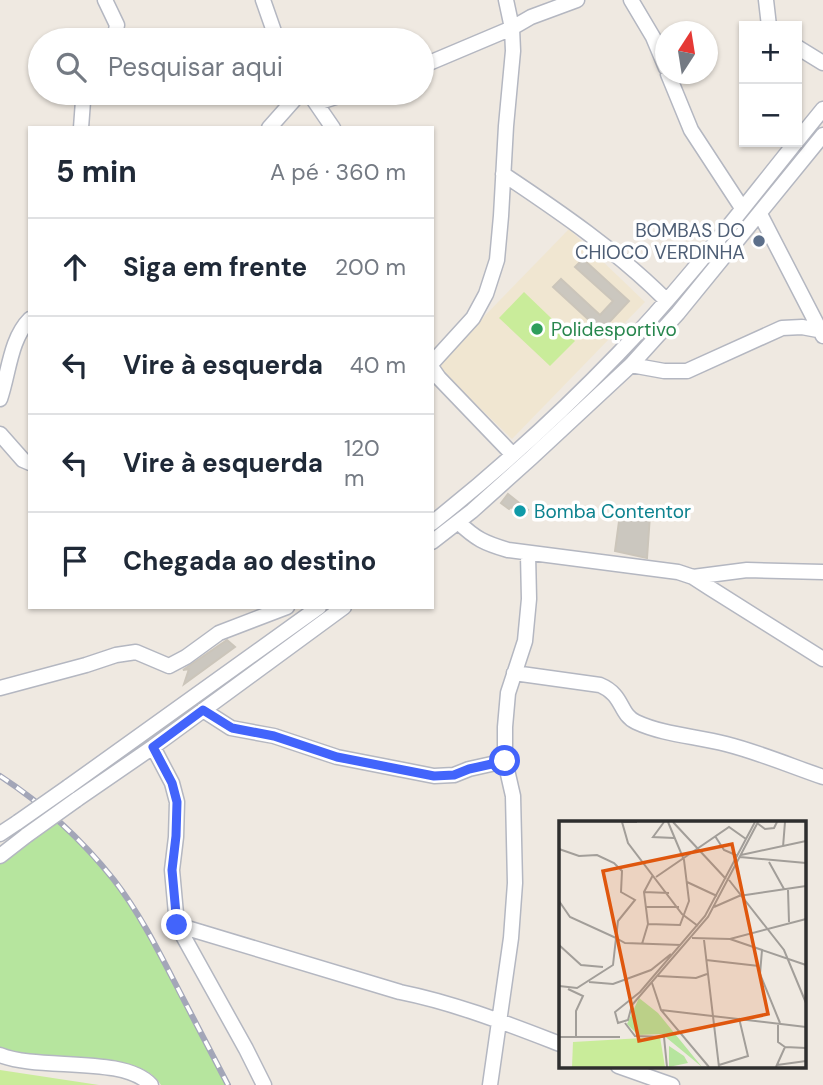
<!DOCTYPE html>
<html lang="pt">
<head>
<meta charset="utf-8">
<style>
	body { margin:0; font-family:"DM Sans",sans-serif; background:#f2f2f3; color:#1f2937 }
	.controls { position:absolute; right:21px; top:21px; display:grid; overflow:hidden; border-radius:0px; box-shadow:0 2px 5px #0004 }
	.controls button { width:63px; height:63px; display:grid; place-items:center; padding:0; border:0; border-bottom:2px solid #e0e1e3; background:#fff; color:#1f2937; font:35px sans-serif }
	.compass { position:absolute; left:655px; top:21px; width:63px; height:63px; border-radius:50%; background:#fff; box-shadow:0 2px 5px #0004; rotate:12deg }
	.stop { position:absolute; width:21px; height:21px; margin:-16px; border:5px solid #4264fb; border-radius:50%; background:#fff }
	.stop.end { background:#4264fb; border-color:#fff; box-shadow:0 2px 7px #0008 }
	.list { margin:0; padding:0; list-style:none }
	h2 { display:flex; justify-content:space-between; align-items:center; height:91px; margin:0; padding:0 28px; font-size:30px }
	h2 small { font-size:23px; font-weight:400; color:#747a83 }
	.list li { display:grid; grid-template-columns:46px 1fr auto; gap:21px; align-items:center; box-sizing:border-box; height:98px; padding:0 28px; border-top:2px solid #e0e1e3 }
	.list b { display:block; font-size:26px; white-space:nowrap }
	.list em { font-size:23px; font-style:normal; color:#747a83 }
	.icon { flex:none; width:38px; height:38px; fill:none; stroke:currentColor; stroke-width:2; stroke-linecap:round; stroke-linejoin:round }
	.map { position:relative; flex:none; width:823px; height:1085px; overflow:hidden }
	.search { position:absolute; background:#fff; box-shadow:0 2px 5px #0004; left:28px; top:28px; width:406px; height:77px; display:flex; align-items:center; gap:18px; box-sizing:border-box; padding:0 24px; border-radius:38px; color:#747a83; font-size:26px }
	.panel { position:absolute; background:#fff; box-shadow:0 2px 5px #0004; left:28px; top:126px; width:406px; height:483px; border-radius:0px }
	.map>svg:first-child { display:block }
</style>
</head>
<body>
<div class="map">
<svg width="823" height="1085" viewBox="0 0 823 1085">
	<rect width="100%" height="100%" fill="#efe9e1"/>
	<!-- education -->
	<path fill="#f0e6d1" d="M569 229 645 302 512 439 436 366Z"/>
	<!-- green -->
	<path fill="#b6e59e" d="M58 821 90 853 114 881 133 908 152 938 228 1085H161C143 1052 60 1058 27 1056 18 1055 9 1052 0 1049V864L10 854Z"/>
	<!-- pitch -->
	<path fill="#c9ec9a" d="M524 292 575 341 550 366 499 318Z
		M0 1070 99 1085H0Z"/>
	<!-- building -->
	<path fill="#cbc7bf" stroke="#cbc5ba" stroke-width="2" d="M583 259 629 301 601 331 553 287 561 279 600 315 613 301 575 267Z
		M508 494 528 510 523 516 511 507 509 509 501 503Z
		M620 514 650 515 647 558 615 551Z
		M227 640 235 647 184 684 189 669 183 670Z"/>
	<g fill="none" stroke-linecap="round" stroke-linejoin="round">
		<!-- minor casing -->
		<g stroke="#b4b7c1" stroke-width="17">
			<path id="minor" d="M105 0 117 25 114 40
				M263 0 277 40
				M631 0 653 37 666 68
				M766 0 769 26
				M797 47 823 63
				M422 66 512 28 531 17 577 0
				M668 74 691 130 742 208
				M309 93 333 128
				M317 103 348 93
				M81 128 83 101 86 93
				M269 128 300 93
				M797 141 823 109
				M503 174C560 212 617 251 666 300
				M760 214 823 336
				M432 363 473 318 486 294 497 260 501 216 506 126 513 51 512 28 506 0
				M631 365 664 371H687L782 328 802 327 823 331
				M432 368 439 378 513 455
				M0 399C9 373 10 339 30 319
				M0 434 23 460 30 463
				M458 522C476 539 484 543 508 550L678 572 693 577 710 588 823 659
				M432 523C498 471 560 414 618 354 682 288 738 214 796 142
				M432 542 472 511 531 458 631 365 678 313 823 135
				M693 577 747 570 823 572
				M514 673 600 685C624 695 619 714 636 722 664 735 696 736 726 744 758 752 791 766 823 777
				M0 688 86 665 116 655 136 652 169 666 186 657 219 633 287 607
				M203 710 231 728 274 736 337 757 434 776 454 775 469 769 505 761
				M153 747 172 783 177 802 176 837 172 870 177 925 246 1049 264 1085
				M68 787 319 607
				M76 800 153 747 344 607
				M0 834 18 822
				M0 856 27 835
				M177 925 400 992C455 1003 508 1024 560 1044
				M0 1055C39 1071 123 1055 151 1085
				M618 1066 672 1085
				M490 1085 511 938 515 883 513 796 505 761V727L508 693 525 641 529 599 528 554"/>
		</g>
		<!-- minor -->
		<use href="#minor" stroke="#fff" stroke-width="14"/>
		<!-- rail casing -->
		<g stroke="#a3a6b8" stroke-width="6">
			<path id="rail" d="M0 776C43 804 82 840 114 880 138 911 156 946 174 981 192 1016 210 1050 228 1085"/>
		</g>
		<!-- rail -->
		<use href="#rail" stroke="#fff" stroke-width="3.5" stroke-dasharray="10" stroke-linecap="butt"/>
		<!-- minor-bridge casing -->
		<g stroke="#b4b7c1" stroke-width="17" stroke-linecap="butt">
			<path id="minor-bridge" d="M18 822 68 787
				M27 835 76 800"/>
		</g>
		<!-- minor-bridge -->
		<use href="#minor-bridge" stroke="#fff" stroke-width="14"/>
	</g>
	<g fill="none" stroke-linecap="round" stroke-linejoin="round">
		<!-- route -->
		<path stroke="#4264fb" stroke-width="9" d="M177 925 172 870 176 836 177 802 172 783 153 747 203 710 232 728 274 736 337 757 434 776 454 775 469 769 505 761"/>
	</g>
	<!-- markers -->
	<circle fill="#5c6f8a" stroke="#fff" stroke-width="2.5" cx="759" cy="241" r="7"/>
	<circle fill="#2e9e5b" stroke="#fff" stroke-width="2.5" cx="537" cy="329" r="7"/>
	<circle fill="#0f9aa8" stroke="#fff" stroke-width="2.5" cx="520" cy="511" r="7"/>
	<g text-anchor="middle" stroke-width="7" stroke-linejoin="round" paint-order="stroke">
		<!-- service labels -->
		<g font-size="19" fill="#4e5e75" stroke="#fff" text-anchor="end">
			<text x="745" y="237">BOMBAS DO<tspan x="745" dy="22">CHIOCO VERDINHA</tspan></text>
		</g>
		<!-- leisure labels -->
		<g font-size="19" fill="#27864d" stroke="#fff" text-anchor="start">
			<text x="551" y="336">Polidesportivo</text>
		</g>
		<!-- culture labels -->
		<g font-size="19" fill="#0d838f" stroke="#fff" text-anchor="start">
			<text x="534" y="518">Bomba Contentor</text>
		</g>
	</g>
	<!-- overview -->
	<g transform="translate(559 821)">
		<rect width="247" height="247" fill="#efe9e1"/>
		<path d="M80 177 99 192 143 246 103 213 79 214 68 203ZM110 225 125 235 129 242 110 246Z" fill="#b6e59e"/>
		<path d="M101 216 106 246H13L14 221Z" fill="#c9ec9a"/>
		<path fill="none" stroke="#a29e99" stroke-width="2" d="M78 1H63L69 22 123 93 139 105M105 1 94 16 115 17M114 1 167 58M196 1 146 95 81 171 56 191 59 202 69 199 73 184 149 96 199 1M198 2 206 8 215 7 218 1M156 15 165 29 179 35M224 26 226 1M0 28 20 35 38 34 55 42 63 50 62 71 76 79 59 100 57 117 11 96 0 80M182 34 247 20M181 36 247 42M210 41 225 68M97 56 170 6 187 18M170 59 225 129 247 182M128 61 158 75M229 69 230 101M85 71 110 72M87 86H120M155 86 180 75 247 65M89 103 121 104 130 80 125 39 109 1M133 117 171 118 247 98M171 118 247 144M145 119 160 246M83 123 89 103 85 71 94 54M0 124 22 144 44 146M203 129 201 153 221 202M147 139 200 145M99 155 137 157 148 153M30 161 54 163 92 149 112 133M93 162 102 189 150 246M0 165 18 167 54 144 57 117 66 122 122 124M9 168 24 175 17 190V216M102 189 247 206M66 202 76 215 105 216 108 246M0 216H61M226 226 247 227M160 244 189 235 180 197M218 244 247 240M217 246 226 226 219 221V202"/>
		<path fill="#df570e" fill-opacity="0.15" stroke="#df570e" stroke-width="3.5" d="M173 23 209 193 80 220 44 50Z"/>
		<rect width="247" height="247" fill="none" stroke="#2e2e2e" stroke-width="3.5"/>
	</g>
</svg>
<div class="controls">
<button>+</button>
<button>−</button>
</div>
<svg class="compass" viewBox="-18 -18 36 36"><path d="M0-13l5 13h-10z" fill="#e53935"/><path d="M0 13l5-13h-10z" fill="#747a83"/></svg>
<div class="stop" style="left:505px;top:761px"></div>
<div class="stop end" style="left:177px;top:925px"></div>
<div class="search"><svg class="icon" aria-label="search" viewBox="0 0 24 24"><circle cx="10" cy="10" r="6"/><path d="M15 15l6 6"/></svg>Pesquisar aqui</div>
<section class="panel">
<h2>5 min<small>A pé · 360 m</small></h2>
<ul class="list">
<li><svg class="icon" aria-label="ahead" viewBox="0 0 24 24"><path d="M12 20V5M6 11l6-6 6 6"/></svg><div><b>Siga em frente</b></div><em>200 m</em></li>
<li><svg class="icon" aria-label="left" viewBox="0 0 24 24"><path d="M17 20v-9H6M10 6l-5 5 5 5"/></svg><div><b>Vire à esquerda</b></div><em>40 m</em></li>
<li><svg class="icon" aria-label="left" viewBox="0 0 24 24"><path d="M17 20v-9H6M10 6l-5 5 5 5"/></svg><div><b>Vire à esquerda</b></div><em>120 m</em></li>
<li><svg class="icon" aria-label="arrive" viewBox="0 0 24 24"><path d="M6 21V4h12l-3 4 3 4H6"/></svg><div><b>Chegada ao destino</b></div></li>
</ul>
</section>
</div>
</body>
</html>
